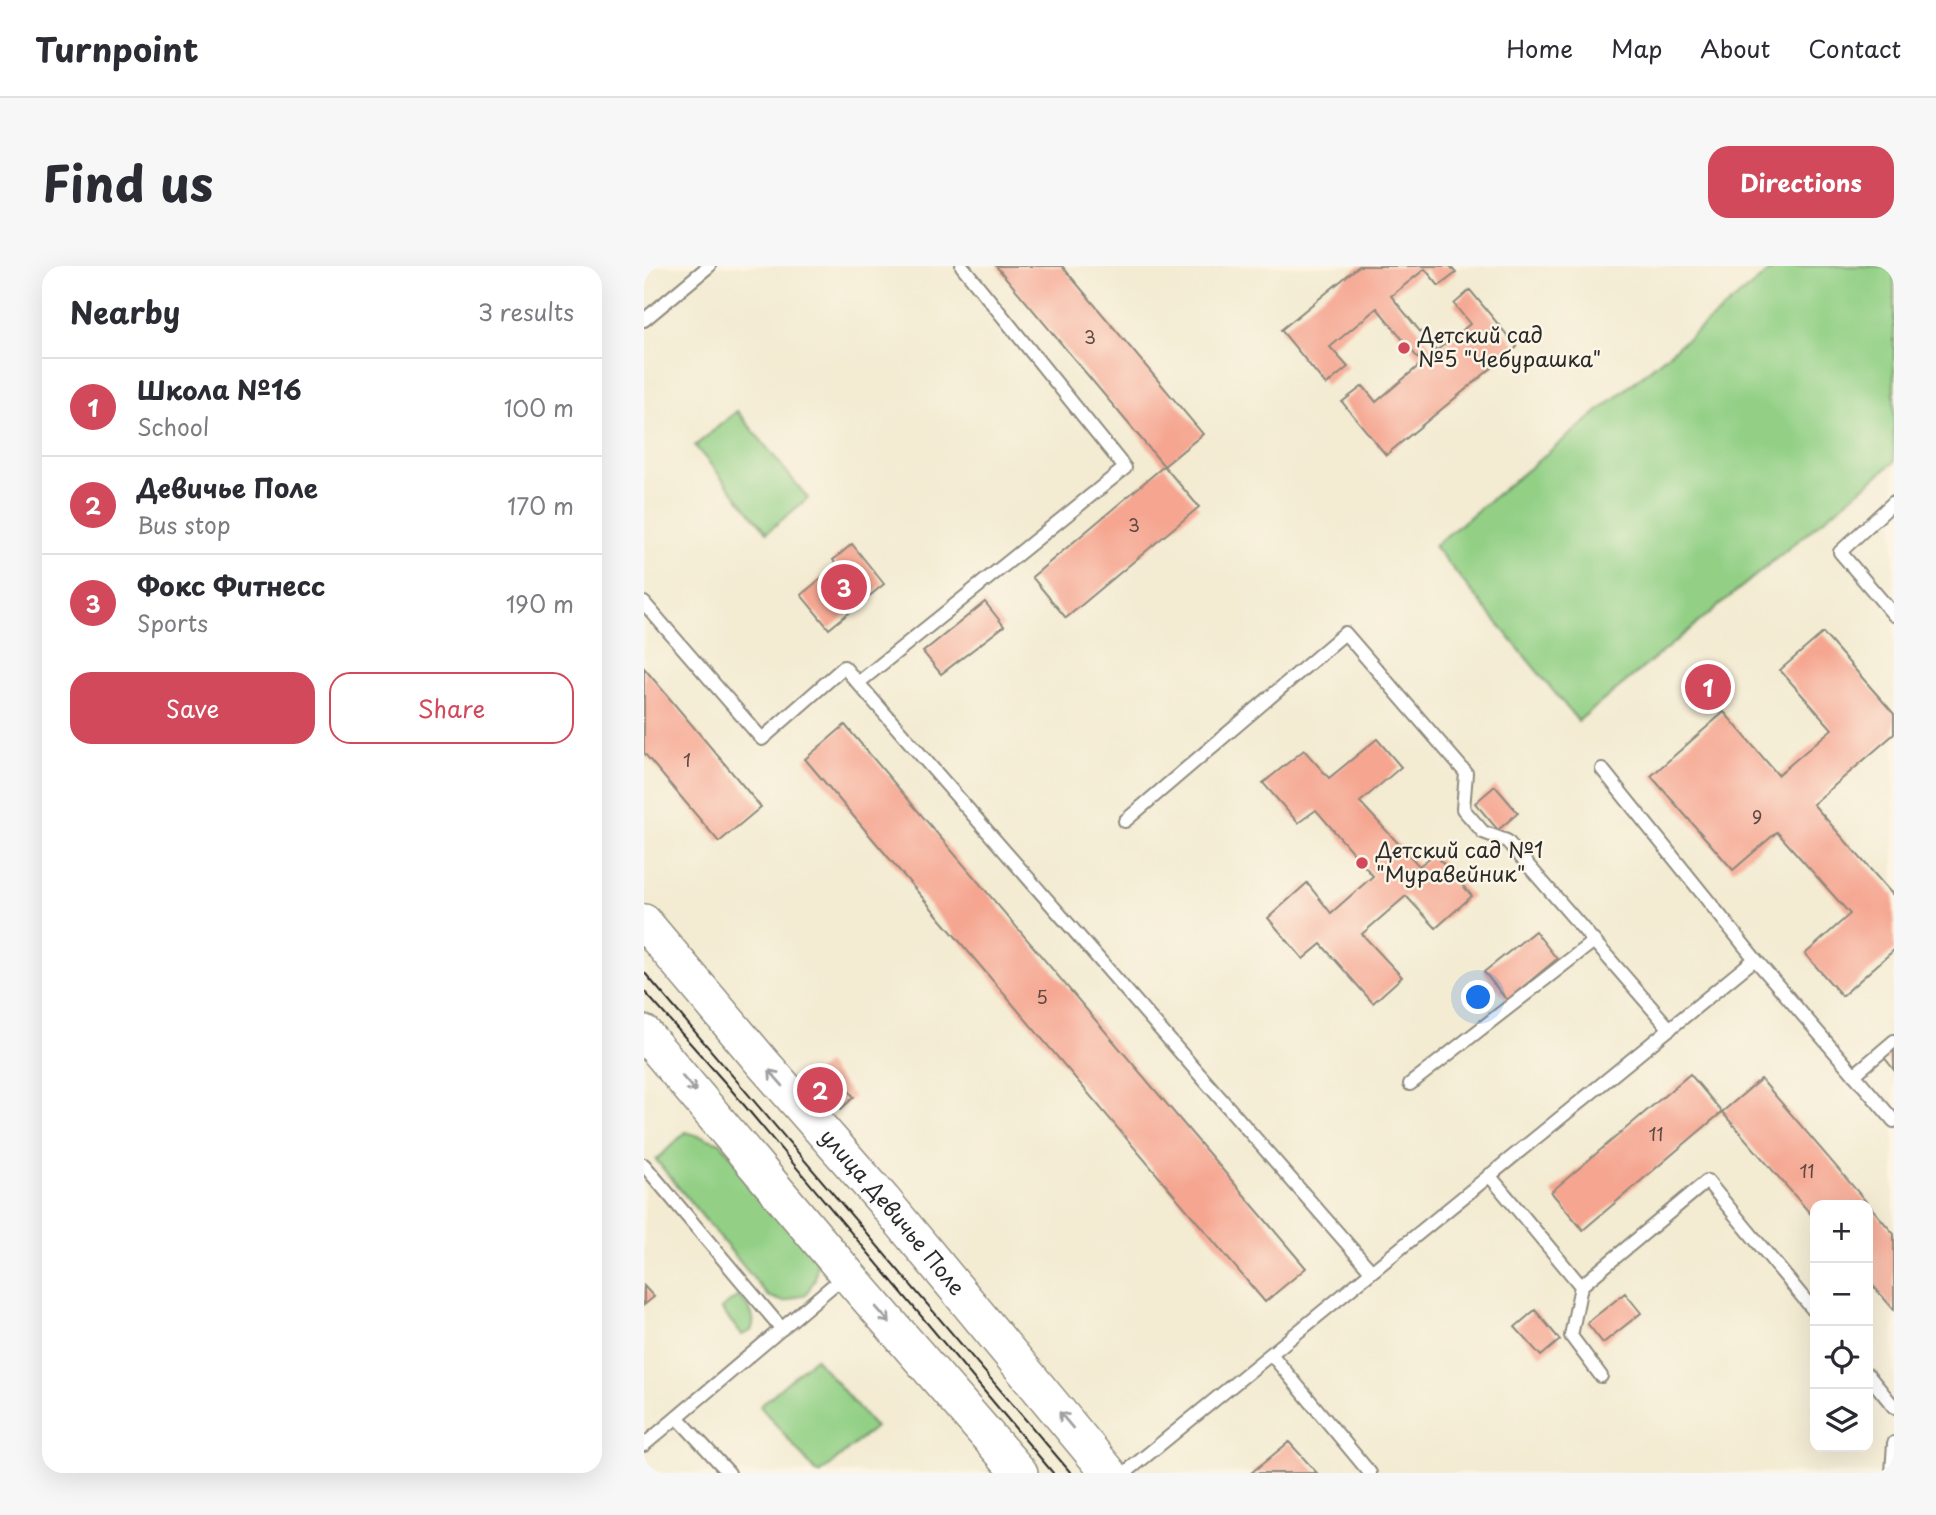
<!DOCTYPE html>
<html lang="en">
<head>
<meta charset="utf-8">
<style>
	body { margin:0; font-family:"Playpen Sans",sans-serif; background:#f7f7f7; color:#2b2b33 }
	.controls { position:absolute; right:21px; bottom:21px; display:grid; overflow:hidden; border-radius:14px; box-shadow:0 7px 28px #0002 }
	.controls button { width:63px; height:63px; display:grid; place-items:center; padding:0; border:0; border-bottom:2px solid #e1e1e2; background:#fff; color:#2b2b33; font:35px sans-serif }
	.you { position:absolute; left:835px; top:732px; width:24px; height:24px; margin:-18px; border:5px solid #fff; border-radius:50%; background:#1a73e8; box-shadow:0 0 0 10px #1a73e833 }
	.badge { display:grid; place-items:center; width:46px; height:46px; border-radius:50%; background:#d1495b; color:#fff; font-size:23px; font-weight:700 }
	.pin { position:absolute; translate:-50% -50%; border:4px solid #fff; box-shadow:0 2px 7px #0006 }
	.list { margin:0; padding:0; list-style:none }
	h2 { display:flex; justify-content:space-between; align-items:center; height:91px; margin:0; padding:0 28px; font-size:30px }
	h2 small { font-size:23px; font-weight:400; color:#7c7c81 }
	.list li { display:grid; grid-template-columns:46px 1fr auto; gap:21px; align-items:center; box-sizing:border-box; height:98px; padding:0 28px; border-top:2px solid #e1e1e2 }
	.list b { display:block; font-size:26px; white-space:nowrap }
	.list p { margin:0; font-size:23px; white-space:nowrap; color:#7c7c81 }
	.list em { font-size:23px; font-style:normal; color:#7c7c81 }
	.actions { display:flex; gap:14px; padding:21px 28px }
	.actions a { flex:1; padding:16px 0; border:2px solid #d1495b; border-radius:21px; text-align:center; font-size:24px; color:#d1495b }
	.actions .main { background:#d1495b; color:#fff }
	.icon { flex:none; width:38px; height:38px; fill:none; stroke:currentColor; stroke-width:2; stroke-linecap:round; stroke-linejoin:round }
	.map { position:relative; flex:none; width:1250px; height:1207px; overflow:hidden; border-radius:21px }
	header { display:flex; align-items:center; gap:42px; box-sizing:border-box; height:98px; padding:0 35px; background:#fff; border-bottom:2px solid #e1e1e2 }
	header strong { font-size:33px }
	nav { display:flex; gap:38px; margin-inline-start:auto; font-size:24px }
	.intro { display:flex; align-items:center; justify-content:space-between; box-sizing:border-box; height:168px; padding:0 42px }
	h1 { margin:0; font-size:49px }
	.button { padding:18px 32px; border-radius:21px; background:#d1495b; color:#fff; font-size:24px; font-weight:700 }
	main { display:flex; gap:42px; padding:0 42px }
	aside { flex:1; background:#fff; border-radius:21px; box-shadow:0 7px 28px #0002 }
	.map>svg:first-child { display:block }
</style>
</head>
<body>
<header>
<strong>Turnpoint</strong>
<nav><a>Home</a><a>Map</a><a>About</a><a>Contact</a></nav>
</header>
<div class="intro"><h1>Find us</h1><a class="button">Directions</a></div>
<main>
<aside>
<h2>Nearby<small>3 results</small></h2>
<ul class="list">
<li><span class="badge">1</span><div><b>Школа №16</b><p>School</p></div><em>100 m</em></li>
<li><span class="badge">2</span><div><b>Девичье Поле</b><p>Bus stop</p></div><em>170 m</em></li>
<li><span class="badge">3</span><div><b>Фокс Фитнесс</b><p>Sports</p></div><em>190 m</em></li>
</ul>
<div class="actions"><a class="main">Save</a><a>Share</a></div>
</aside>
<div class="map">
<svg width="1250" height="1207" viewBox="0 0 1250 1207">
	<rect width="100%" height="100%" fill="#fcf5e5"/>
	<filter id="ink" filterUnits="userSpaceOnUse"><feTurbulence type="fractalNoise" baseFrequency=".0143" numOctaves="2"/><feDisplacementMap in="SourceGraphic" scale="14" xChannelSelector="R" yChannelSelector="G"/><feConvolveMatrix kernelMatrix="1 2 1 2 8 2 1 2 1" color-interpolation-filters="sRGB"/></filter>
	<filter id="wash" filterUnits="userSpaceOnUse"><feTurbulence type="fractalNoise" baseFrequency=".00686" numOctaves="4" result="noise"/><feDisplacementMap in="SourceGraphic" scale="28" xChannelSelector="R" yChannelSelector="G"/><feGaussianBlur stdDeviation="1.57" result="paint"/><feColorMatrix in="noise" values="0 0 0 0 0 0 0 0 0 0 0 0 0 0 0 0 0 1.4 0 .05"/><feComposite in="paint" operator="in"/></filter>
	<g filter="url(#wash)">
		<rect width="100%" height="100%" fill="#f3ebd2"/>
		<!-- green -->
		<path fill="#93d086" stroke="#5f7e58" stroke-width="2" d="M1132 0H1250V196L934 455 790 280Z
			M93 145 164 232 123 266 51 180Z
			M42 866 77 877 173 994 171 1013 162 1028 140 1036 124 1030 12 894Z
			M94 1030C104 1041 114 1050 107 1065L98 1069 77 1043Z
			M171 1092 231 1161 177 1207H173L116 1140Z"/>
		<g id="blocks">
			<!-- building -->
			<path fill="#f5a590" d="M352 0H418L559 168 520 200Z
				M715 0H806L812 7 795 20 781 3 747 30 792 85 826 58 810 38 826 24 873 81 742 189 698 136 719 120 732 136 778 97 733 42 686 81 704 101 682 119 637 64Z
				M520 200 555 241 422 352 388 311Z
				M208 278 240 318 185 363 157 329 193 299 189 294Z
				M341 336 360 360 297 408 279 386Z
				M1179 367 1250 448V468L1169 538 1248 628 1250 626V684L1198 730 1161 688 1206 648 1133 566 1089 604 1007 510 1080 446 1134 509 1188 463 1136 404Z
				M0 402 117 541 75 576 0 487Z
				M201 459 662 1002 621 1036 161 493Z
				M733 473 757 501 716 536 775 600 791 588 828 630 792 662 762 630 718 668 758 711 729 737 677 678 659 693 624 652 663 617 687 647 729 610 672 544 654 557 619 517 660 484 685 512Z
				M851 520 874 547 854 564 831 537Z
				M891 665 913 693 863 734 840 706Z
				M1250 783V804L1240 791Z
				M182 798 210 831 197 843 169 809Z
				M1046 808 1078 846 1117 813 1250 968V1044L1224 1014V939H1171V953L1078 846 939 964 907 926Z
				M0 1020 10 1031 0 1039Z
				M981 1027 997 1047 959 1077 943 1057Z
				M891 1044 916 1074 897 1090 871 1061Z
				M645 1176 673 1207H607Z"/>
		</g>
	</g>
	<g filter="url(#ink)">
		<use href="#blocks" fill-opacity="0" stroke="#8f8b7e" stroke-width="2"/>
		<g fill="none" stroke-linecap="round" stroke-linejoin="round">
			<!-- service casing -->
			<g stroke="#8f8b7e" stroke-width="16">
				<path id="service" d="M0 54 65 0
					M1250 236 1196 286 1250 349
					M0 337 118 473 200 401 727 1005
					M214 417 481 202 318 0
					M958 503 1111 693 1250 855
					M481 555 701 367 822 507 819 543 839 566 863 575 1026 763
					M1210 809 1250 775
					M766 818 950 675
					M0 899 138 1063
					M845 909 937 1020 1063 915 1171 1046
					M937 1020 927 1070 957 1110
					M627 1088 726 1207
					M1224 1109 1250 1141
					M33 1151 85 1207
					M0 1179 200 1010
					M481 1207 1111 693
					M1248 1207 1250 1177"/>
			</g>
			<!-- secondary casing -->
			<g stroke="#8f8b7e" stroke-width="38">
				<g id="secondary">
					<path id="s1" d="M0 656 117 795 239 934 465 1207"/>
					<path d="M0 767 203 1008 376 1207"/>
				</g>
			</g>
			<!-- service -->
			<use href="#service" stroke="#fff" stroke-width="12"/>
			<!-- secondary -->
			<use href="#secondary" stroke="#fff" stroke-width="35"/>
			<!-- tram -->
			<path stroke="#2b2b2b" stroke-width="2" d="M0 706 427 1207
				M0 725 84 820 409 1207"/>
		</g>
		<!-- one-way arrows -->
		<defs><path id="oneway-shaft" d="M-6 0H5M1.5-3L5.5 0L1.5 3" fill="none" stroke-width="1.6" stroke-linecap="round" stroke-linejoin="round" transform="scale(1.75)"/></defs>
		<g stroke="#a0a0a0">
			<use href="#oneway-shaft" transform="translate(132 812) rotate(-131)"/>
			<use href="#oneway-shaft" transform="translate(45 818) rotate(49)"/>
			<use href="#oneway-shaft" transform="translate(239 1049) rotate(49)"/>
			<use href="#oneway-shaft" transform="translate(422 1154) rotate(-130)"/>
		</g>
	</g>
	<!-- markers -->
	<g fill="#d1495b" stroke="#fcf5e5" stroke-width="2.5">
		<circle cx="760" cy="82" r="7"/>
		<circle cx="718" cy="597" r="7"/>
	</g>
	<g text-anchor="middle" stroke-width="5" stroke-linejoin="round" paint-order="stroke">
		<!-- number labels -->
		<g font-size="18" fill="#5e4a44">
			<text x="446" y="78">3</text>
			<text x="490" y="266">3</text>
			<text x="43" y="501">1</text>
			<text x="1113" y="558">9</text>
			<text x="398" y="738">5</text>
			<text x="1012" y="875">11</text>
			<text x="1163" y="912">11</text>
		</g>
		<!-- poi labels -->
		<g font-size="21" fill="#2b2b2b" stroke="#fcf5e5" text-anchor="start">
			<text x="774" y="77">Детский сад<tspan x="774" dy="24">№5 "Чебурашка"</tspan></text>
			<text x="732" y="592">Детский сад №1<tspan x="732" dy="24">"Муравейник"</tspan></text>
		</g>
		<!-- street labels -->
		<g font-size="21" fill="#2b2b2b" stroke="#fcf5e5">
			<text dy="7" stroke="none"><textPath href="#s1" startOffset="382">улица Девичье Поле</textPath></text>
		</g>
	</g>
</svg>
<div class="controls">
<button>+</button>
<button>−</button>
<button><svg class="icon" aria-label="locate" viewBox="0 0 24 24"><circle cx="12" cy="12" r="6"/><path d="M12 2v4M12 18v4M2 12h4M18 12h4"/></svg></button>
<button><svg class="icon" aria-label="layers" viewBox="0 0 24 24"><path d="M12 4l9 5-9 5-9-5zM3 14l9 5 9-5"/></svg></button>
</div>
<div class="you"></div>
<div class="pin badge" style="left:1064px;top:421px">1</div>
<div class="pin badge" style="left:176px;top:824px">2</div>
<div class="pin badge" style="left:200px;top:321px">3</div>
</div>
</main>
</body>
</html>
